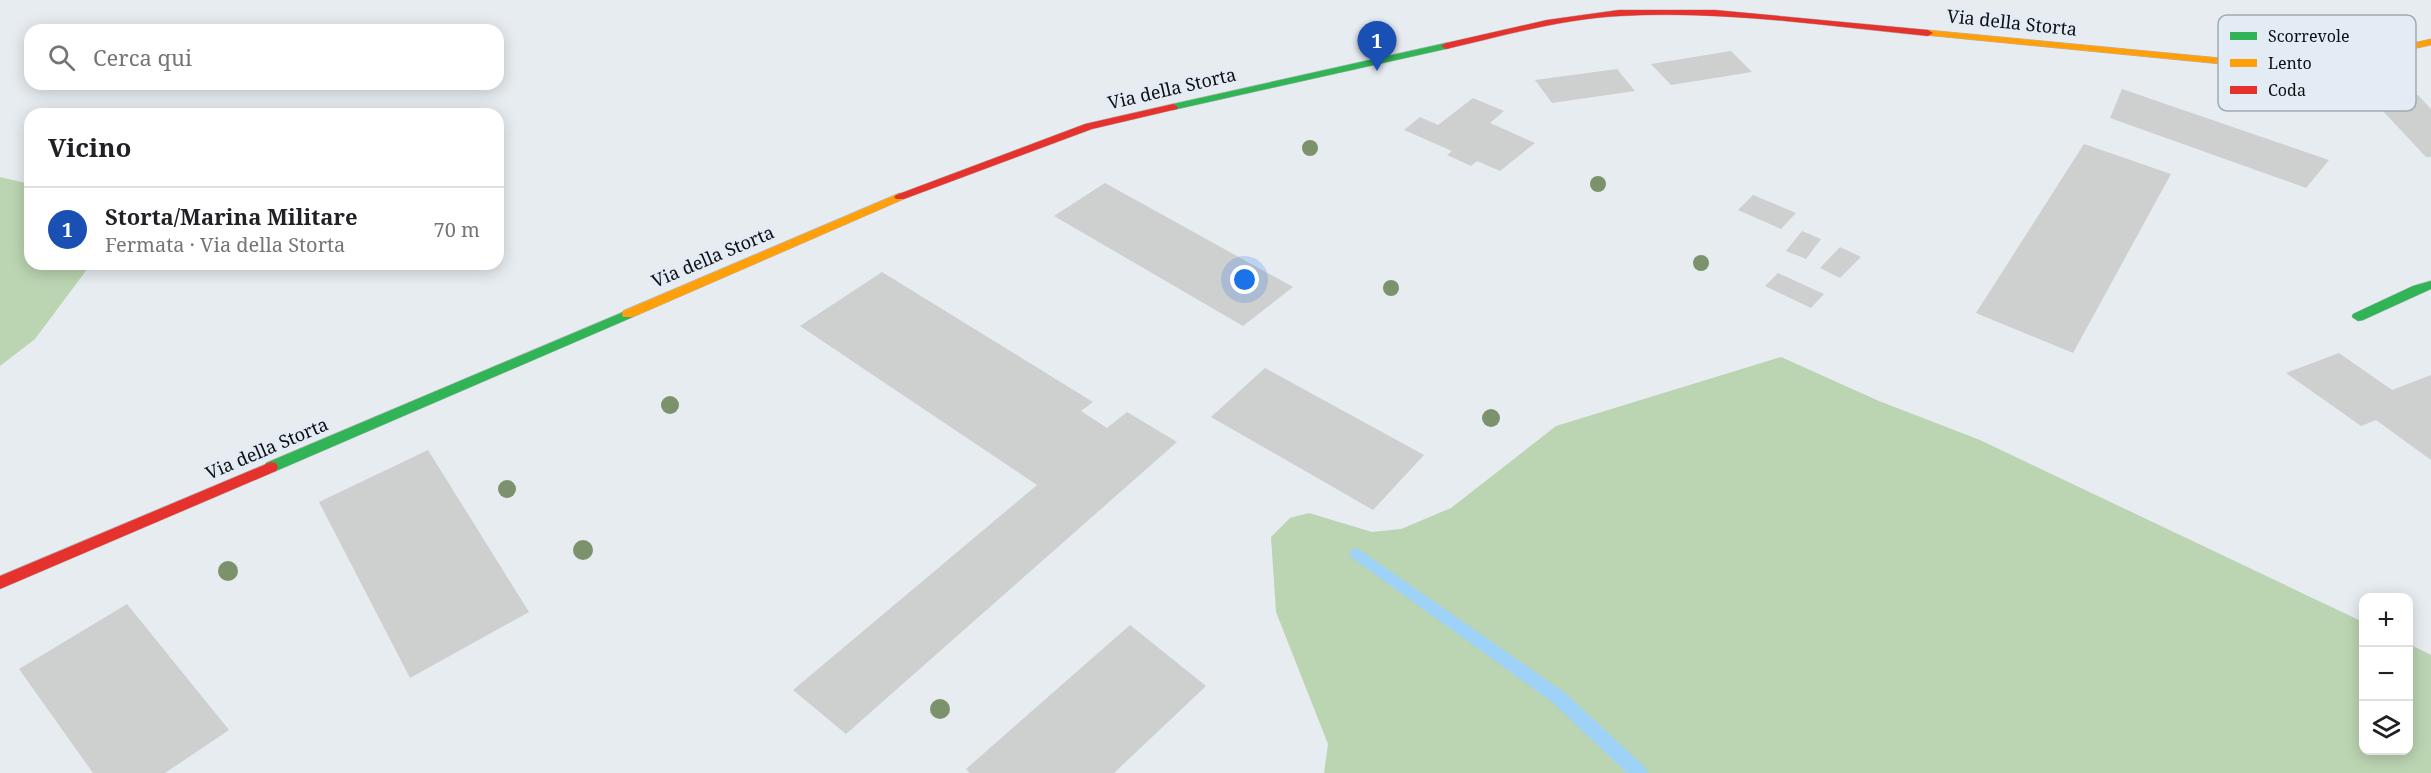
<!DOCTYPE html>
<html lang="it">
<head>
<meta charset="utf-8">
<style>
	body { margin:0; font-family:"Noto Serif",serif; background:#f6f6f6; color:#202124 }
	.controls { position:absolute; right:18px; bottom:18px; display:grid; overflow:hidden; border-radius:12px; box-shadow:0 3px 15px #0003 }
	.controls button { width:54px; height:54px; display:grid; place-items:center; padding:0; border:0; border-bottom:2px solid #e0e0e0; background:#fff; color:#202124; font:30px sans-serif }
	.you { position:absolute; left:1245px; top:280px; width:21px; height:21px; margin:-15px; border:4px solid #fff; border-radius:50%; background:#1a73e8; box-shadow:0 0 0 9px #1a73e833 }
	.badge { display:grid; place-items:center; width:39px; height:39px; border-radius:50%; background:#595c60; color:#fff; font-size:20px; font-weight:700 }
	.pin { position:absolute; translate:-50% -50px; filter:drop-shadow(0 2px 3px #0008) }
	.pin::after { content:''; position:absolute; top:32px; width:21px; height:18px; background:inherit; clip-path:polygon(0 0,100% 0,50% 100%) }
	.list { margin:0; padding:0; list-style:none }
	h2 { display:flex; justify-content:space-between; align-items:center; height:78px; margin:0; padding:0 24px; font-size:26px }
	h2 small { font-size:20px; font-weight:400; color:#757577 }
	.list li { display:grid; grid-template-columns:39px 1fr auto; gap:18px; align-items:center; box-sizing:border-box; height:84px; padding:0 24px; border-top:2px solid #e0e0e0 }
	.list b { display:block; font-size:22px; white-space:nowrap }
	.list p { margin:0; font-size:20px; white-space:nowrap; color:#757577 }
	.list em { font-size:20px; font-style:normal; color:#757577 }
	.icon { flex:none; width:33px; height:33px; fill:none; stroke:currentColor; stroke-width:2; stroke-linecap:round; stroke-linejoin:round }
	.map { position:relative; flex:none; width:2431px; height:773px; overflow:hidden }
	.search { position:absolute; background:#fff; box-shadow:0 3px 15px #0003; left:24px; top:24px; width:480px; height:66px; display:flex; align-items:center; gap:15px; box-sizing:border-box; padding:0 21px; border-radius:18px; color:#757577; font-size:22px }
	.panel { position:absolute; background:#fff; box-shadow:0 3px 15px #0003; left:24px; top:108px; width:480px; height:162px; border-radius:18px }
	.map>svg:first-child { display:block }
</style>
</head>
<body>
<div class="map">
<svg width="2431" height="773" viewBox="0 0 2431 773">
	<rect width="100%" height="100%" fill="#e7ecf1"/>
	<!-- forest -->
	<path fill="#bbd4b1" d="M0 177 30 184V264H91L35 339 0 366Z
		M1781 357 1879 401 1980 440 2363 622 2364 750H2408L2409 644 2431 655V773H1324L1328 744 1276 612 1271 537 1290 518 1309 513 1372 532 1401 529 1451 508 1556 426Z"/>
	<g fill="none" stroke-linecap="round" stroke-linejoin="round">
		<!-- stream -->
		<path fill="#9ed3f7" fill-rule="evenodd" d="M1357 548 1564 692 1645 767 1648 773H1627L1552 702 1352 558 1349 554 1352 550Z"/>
	</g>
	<!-- building -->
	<path fill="#cecfcf" d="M1731 51 1752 72 1671 85 1651 64Z
		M1617 69 1635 91 1552 103 1535 80Z
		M2122 89 2329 160 2306 188 2110 118Z
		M2366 93 2418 95 2431 109V157H2426Z
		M1473 98 1504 111 1490 123 1535 143 1500 171 1477 161 1471 166 1447 155 1452 151 1404 130 1420 117 1438 125Z
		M2084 144 2171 174 2073 353 1976 313Z
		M1105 183 1293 287 1243 326 1054 216Z
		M1753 195 1796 213 1781 229 1738 210Z
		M1802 231 1821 239 1806 259 1786 251Z
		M1840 247 1861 257 1840 278 1820 268Z
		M882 272 1093 402 1081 411 1107 428 1127 412 1177 442 846 734 793 690 1037 485 800 326Z
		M1778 273 1824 294 1811 308 1765 286Z
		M2339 353 2392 390 2431 375V460L2376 420 2361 426 2286 373Z
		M1265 368 1424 455 1373 510 1211 417Z
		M428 450 529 612 410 678 319 502Z
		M127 604 229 730 165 773H93L19 669Z
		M1130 625 1206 686 1114 773H970L966 769Z"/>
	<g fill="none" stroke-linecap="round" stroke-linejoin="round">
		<!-- fast casing -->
		<g stroke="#b0b3b7" stroke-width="1">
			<path id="fast" d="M1446 43 1450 44V48L1173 110 1168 107 1173 104Z
				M2431 281V289L2363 320 2358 321 2352 317 2353 314 2413 286Z
				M628 310 633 311 634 314 633 317 276 471H266L264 467 266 463Z"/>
		</g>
		<!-- slow casing -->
		<g stroke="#b0b3b7" stroke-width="1">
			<path id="slow" d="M1928 30 2231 59 2332 57 2381 50 2431 39V45L2381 56 2332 63 2231 65 1924 35V31Z
				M900 193 904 195 906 197 904 199 633 317H623L622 314 623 311Z"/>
		</g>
		<!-- jam casing -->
		<g stroke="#b0b3b7" stroke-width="1">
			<path id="jam" d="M1619 10H1715L1928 30 1933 33 1928 36C1826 26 1722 10 1620 16 1561 19 1503 36 1446 49L1441 46 1446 43 1547 20Z
				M1173 104 1178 107 1177 109 1092 129 904 199H896L894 197 896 195 1085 124Z
				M271 462 276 463 278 467 276 471 0 589V576Z"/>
		</g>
		<!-- fast -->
		<use href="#fast" fill="#30b455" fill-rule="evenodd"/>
		<!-- slow -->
		<use href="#slow" fill="#ff9f0a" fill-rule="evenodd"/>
		<!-- jam -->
		<use href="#jam" fill="#e5322d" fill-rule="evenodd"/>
	</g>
	<!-- trees -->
	<g fill="#7c926c">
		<circle cx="1310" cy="148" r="8"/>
		<circle cx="1598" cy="184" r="8"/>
		<circle cx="1701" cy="263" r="8"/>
		<circle cx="1391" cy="288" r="8"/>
		<circle cx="670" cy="405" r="9"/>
		<circle cx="1491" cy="418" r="9"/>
		<circle cx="507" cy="489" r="9"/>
		<circle cx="583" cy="550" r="10"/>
		<circle cx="228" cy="571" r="10"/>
		<circle cx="940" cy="709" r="10"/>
	</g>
	<g text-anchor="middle" stroke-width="6" stroke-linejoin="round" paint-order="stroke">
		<!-- street labels -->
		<g font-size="18" fill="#0c0f12" stroke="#e3ebf5">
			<text transform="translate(2012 23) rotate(6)" y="6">Via della Storta</text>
			<text transform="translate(1172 89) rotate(-13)" y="6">Via della Storta</text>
			<text transform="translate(713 257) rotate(-23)" y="6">Via della Storta</text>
			<text transform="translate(267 449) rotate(-23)" y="6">Via della Storta</text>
		</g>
	</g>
	<!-- legend -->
	<rect x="2218" y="15" width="198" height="96" rx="9" fill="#e3ebf5" stroke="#a2a9b1" stroke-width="1.5"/>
	<rect x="2230" y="32" width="27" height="8" fill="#30b455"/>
	<rect x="2230" y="59" width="27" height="8" fill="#ff9f0a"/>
	<rect x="2230" y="86" width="27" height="8" fill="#e5322d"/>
	<g font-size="16" fill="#0c0f12">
		<text x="2268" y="42">Scorrevole</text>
		<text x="2268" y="69">Lento</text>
		<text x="2268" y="96">Coda</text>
	</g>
</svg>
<div class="controls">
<button>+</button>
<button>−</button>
<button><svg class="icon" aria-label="layers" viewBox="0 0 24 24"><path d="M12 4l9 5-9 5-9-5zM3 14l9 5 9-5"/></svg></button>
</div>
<div class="you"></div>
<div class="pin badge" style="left:1377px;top:71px;background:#1a4fb4">1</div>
<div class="search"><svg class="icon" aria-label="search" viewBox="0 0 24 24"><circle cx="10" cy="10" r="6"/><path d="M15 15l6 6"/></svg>Cerca qui</div>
<section class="panel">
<h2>Vicino<small></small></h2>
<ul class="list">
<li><span class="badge" style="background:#1a4fb4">1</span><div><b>Storta/Marina Militare</b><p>Fermata · Via della Storta</p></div><em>70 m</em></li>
</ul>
</section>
</div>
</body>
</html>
